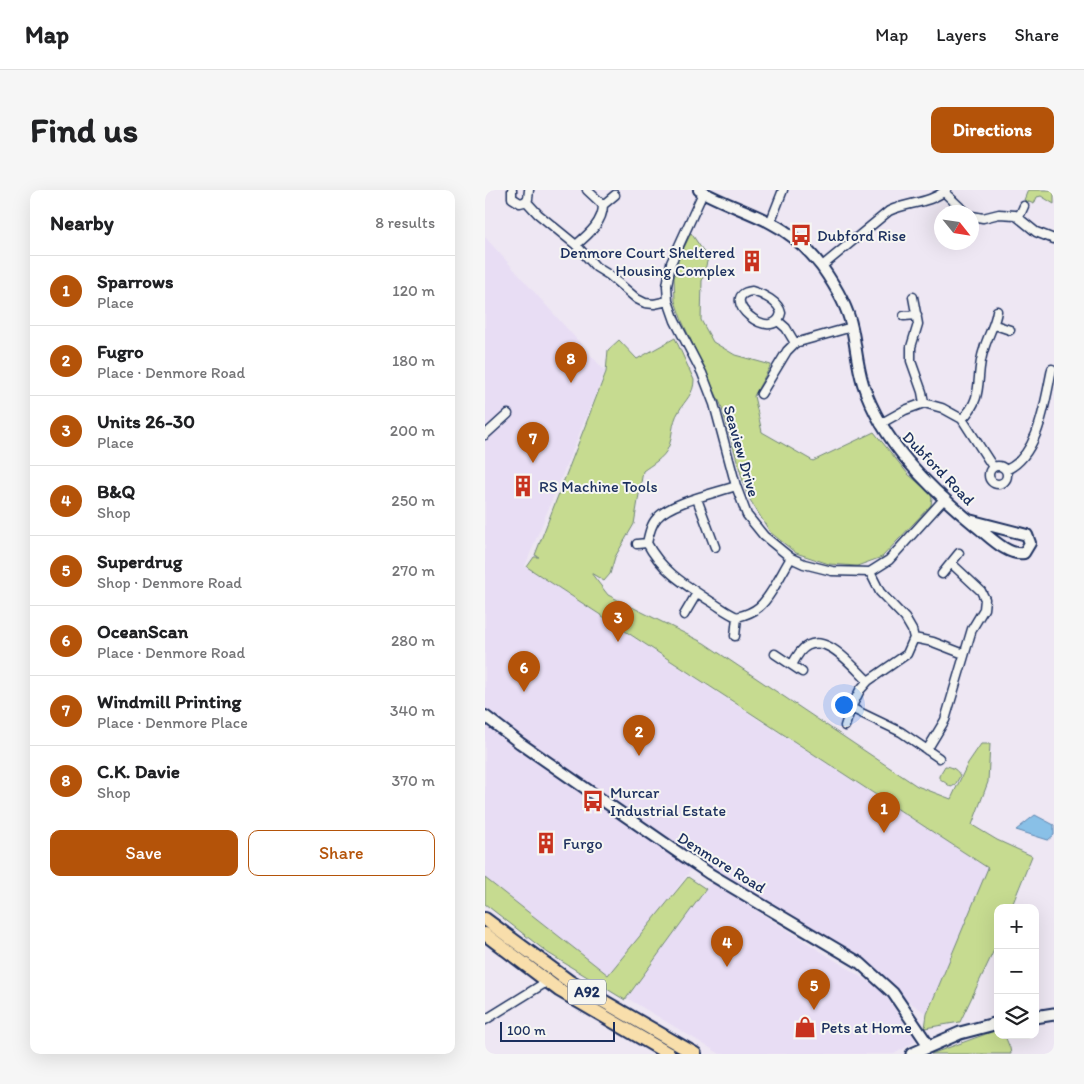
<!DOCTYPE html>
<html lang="en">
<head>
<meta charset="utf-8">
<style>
	body { margin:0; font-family:Itim,sans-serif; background:#f6f6f6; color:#202124 }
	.controls { position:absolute; right:15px; bottom:15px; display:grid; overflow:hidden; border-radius:10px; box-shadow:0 5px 20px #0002 }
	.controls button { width:45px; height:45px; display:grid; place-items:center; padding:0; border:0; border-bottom:1px solid #e0e0e0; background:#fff; color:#202124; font:25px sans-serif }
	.compass { position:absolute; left:449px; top:15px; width:45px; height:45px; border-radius:50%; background:#fff; box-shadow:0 5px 20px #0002; rotate:120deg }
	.scale { position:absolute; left:15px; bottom:12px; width:115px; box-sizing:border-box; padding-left:5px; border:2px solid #1b2f5e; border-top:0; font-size:14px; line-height:18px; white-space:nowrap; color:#1b2f5e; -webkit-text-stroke:4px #f6f6f2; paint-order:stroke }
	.you { position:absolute; left:358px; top:514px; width:18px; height:18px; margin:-12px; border:4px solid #fff; border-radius:50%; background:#1a73e8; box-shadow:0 0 0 8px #1a73e833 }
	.badge { display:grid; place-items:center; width:32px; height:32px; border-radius:50%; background:#b45309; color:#fff; font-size:16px; font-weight:700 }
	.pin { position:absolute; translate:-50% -41px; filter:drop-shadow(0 1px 2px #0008) }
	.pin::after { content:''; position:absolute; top:26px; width:18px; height:15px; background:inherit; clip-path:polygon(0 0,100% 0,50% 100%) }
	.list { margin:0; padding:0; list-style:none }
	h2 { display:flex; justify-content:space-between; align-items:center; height:65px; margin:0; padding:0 20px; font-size:21px }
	h2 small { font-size:16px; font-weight:400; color:#757577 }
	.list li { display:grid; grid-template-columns:32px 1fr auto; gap:15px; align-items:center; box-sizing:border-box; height:70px; padding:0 20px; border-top:1px solid #e0e0e0 }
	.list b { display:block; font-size:19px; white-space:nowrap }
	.list p { margin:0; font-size:16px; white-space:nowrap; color:#757577 }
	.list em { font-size:16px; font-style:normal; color:#757577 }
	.actions { display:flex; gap:10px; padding:15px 20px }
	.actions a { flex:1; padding:11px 0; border:1px solid #b45309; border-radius:10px; text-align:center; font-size:18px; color:#b45309 }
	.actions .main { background:#b45309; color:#fff }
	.icon { flex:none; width:28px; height:28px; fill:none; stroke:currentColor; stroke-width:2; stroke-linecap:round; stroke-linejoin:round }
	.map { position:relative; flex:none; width:569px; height:864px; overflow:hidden; border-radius:10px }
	header { display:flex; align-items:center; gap:30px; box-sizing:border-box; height:70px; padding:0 25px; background:#fff; border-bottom:1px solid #e0e0e0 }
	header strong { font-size:24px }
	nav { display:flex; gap:28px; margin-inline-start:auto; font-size:18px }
	.intro { display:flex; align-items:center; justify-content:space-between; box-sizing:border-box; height:120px; padding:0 30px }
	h1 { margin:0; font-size:35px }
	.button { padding:12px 22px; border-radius:10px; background:#b45309; color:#fff; font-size:18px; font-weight:700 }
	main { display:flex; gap:30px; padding:0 30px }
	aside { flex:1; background:#fff; border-radius:10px; box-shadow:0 5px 20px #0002 }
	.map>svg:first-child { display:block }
</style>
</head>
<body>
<header>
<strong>Map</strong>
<nav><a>Map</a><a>Layers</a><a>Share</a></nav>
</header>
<div class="intro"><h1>Find us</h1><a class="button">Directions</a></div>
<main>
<aside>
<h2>Nearby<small>8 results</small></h2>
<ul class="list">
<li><span class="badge">1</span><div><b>Sparrows</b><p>Place</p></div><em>120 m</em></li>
<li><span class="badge">2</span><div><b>Fugro</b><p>Place · Denmore Road</p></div><em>180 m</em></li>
<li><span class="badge">3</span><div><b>Units 26-30</b><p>Place</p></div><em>200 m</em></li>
<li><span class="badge">4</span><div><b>B&amp;Q</b><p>Shop</p></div><em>250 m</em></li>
<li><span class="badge">5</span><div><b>Superdrug</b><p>Shop · Denmore Road</p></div><em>270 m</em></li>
<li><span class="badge">6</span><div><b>OceanScan</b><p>Place · Denmore Road</p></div><em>280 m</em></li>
<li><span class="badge">7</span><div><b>Windmill Printing</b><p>Place · Denmore Place</p></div><em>340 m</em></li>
<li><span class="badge">8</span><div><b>C.K. Davie</b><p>Shop</p></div><em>370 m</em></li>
</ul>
<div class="actions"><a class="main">Save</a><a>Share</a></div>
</aside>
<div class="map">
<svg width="569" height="864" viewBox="0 0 569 864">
	<rect width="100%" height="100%" fill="#eee7f3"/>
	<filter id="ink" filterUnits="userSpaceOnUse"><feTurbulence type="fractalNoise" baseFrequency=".02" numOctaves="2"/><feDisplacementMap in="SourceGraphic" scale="10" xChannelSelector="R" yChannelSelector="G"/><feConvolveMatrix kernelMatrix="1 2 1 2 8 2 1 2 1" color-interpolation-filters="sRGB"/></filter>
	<g filter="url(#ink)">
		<!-- built -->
		<path fill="#e8ddf4" d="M0 47 120 181 40 376 243 510 504 679 442 824 214 669 123 790 0 692Z
			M226 692 397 800 431 851 409 864H235L142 808Z"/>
		<!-- green -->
		<path fill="#c6db90" stroke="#708577" d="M543 0H569V14L556 6 552 7 549 14 539 10Z
			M206 43 223 68 217 91 216 130 228 152 250 165 286 175 269 206 277 242 328 271 389 242 423 284 445 303 447 308 446 315 397 367 372 376 344 374 311 363 285 342 262 305 236 215 197 131 190 111 189 88 194 68Z
			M190 148 209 190C209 204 200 210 194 221 186 233 188 248 183 258 179 268 166 275 158 281L149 334 130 367 125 384 119 391 106 383 123 405 219 453 432 596 466 609 483 573 496 554H505L503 592 487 635 512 650 547 666 526 718H513V751L504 771 475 832 440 838 442 824 503 678 42 377 49 367H54L50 365 121 182 123 160 134 150 152 169Z
			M460 576C466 576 473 580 475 586L470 595 466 597 454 588V586Z
			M203 687 221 699 140 810 63 763 0 714V688L123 785Z
			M512 840 513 845 520 846 525 858 526 864H446Z"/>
		<!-- water -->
		<path fill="#89c0e7" stroke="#5d86b0" d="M550 625 569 635V645L563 650 531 640Z"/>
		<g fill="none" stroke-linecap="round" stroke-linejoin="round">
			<!-- minor casing -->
			<g stroke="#1b2f5e" stroke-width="11">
				<path id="minor" d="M27 0V8L35 13 39 12 43 9 44 0
					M102 0 118 15
					M459 2 480 22
					M218 3 186 73 182 96 183 111 190 131 217 183 229 214 251 296 262 325 279 346 306 368 319 374 347 381 385 382 404 370 460 308
					M41 11 53 24 91 55 111 77 124 85 152 109 160 113 169 114 183 111
					M487 26 498 28 514 24 530 25 551 42 569 49
					M534 27 539 16
					M285 33 298 0
					M91 55C104 44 118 32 118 15L130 5
					M336 77 404 21C423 12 444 14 461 0
					M267 101C278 104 294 112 296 123 288 156 230 106 267 101Z
					M428 107 433 134 426 157V171L437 202 439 213
					M419 126 432 125
					M293 131 301 138 310 153
					M510 135 525 140
					M276 204 302 161 310 153 367 137
					M477 229C501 206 489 187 499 159 503 145 510 135 512 121
					M395 234 420 220 439 213 457 218 477 229 508 277
					M0 245 23 224
					M504 285a9 9 0 1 1 18 0a9 9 0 1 1-18 0Z
					M521 280C554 266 560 211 567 179
					M251 296C231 303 186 312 172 328 166 334 164 344 162 353 176 380 199 394 225 411 234 416 242 423 252 427 260 425 267 423 274 417 286 407 297 382 306 368
					M212 309 230 357
					M152 354 162 353
					M457 384 474 363
					M199 425 212 403
					M250 446 252 427
					M429 448 448 452 479 464
					M290 464 317 482
					M307 475C309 471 312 466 315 462 337 436 367 476 383 491
					M366 518 416 542 454 568
					M360 536 366 518 375 500 383 491 422 464 429 448 427 440 420 428 395 402 385 382
					M442 560 460 530 487 439 499 419 500 409 496 401 466 373
					M0 830 63 791"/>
			</g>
			<!-- tertiary casing -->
			<g stroke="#1b2f5e" stroke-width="14">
				<path id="tertiary" d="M214 0C237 13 263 21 286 33 306 43 323 59 337 77 349 94 363 118 367 138 371 156 372 175 378 194 397 252 444 298 491 336 504 346 522 366 539 363L545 353 542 345 484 330
					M0 526 35 553 191 661 225 684 375 773 408 803 444 856"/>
			</g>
			<!-- secondary casing -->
			<g stroke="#1b2f5e" stroke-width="15">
				<path id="secondary" d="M550 827 569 824
					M427 864 475 843 513 833"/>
			</g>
			<!-- primary casing -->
			<g stroke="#1b2f5e" stroke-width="16">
				<path id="primary" d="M0 729 85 792 210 864
					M0 744 74 800 184 864"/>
			</g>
			<!-- minor -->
			<use href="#minor" stroke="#f6f6f2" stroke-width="8"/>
			<!-- tertiary -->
			<use href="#tertiary" stroke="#f6f6f2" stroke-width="10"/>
			<!-- secondary -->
			<use href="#secondary" stroke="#f6f6f2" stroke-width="11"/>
			<!-- primary -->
			<use href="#primary" stroke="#f8deab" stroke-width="12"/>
		</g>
	</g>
	<!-- icons -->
	<defs>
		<g id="bus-bare" transform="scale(1.725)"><path d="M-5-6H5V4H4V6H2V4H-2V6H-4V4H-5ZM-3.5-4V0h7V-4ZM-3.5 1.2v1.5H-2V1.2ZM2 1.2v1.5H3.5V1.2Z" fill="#c8321e" stroke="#f6f6f2" stroke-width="2.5" paint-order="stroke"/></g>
		<g id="building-bare" transform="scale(1.725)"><path d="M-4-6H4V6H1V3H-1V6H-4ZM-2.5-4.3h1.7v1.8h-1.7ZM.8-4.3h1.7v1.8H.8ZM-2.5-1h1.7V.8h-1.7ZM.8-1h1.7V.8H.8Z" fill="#c8321e" stroke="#f6f6f2" stroke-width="2.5" paint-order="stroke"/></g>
		<g id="shop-bare" transform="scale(1.725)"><path d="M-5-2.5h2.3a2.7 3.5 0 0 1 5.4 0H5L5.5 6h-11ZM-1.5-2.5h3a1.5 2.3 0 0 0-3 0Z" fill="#c8321e" stroke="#f6f6f2" stroke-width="2.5" paint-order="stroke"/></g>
	</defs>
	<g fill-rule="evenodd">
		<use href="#bus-bare" x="316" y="45"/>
		<use href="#building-bare" x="267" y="71"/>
		<use href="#building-bare" x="38" y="296"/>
		<use href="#bus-bare" x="108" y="611"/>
		<use href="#building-bare" x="61" y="653"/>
		<use href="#shop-bare" x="320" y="837"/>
	</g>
	<g text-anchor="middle" stroke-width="4" stroke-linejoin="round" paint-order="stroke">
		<!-- shield labels -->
		<rect fill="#f6f6f2" stroke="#5d6b8a" stroke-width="1" x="83" y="789.5" width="38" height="25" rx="4"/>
		<g font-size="15" font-weight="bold" fill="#1b2f5e">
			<text x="102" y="807">A92</text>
		</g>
		<!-- poi labels -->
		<g font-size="16" fill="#1b2f5e" stroke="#f6f6f2" text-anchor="start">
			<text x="332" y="51">Dubford Rise</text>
			<text x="250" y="68" text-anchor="end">Denmore Court Sheltered<tspan x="250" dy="18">Housing Complex</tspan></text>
			<text x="54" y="302">RS Machine Tools</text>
			<text x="125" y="608">Murcar<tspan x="125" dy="18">Industrial Estate</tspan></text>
			<text x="78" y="659">Furgo</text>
			<text x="336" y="843">Pets at Home</text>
		</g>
		<!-- street labels -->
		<g font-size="16" fill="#1b2f5e" stroke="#f6f6f2">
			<text transform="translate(257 261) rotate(74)" y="6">Seaview Drive</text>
			<text transform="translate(454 278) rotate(46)" y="6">Dubford Road</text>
			<text transform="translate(237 672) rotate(32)" y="6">Denmore Road</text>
		</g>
	</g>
</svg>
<div class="controls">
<button>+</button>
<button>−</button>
<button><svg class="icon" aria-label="layers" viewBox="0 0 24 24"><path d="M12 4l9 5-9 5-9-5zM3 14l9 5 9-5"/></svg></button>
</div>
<svg class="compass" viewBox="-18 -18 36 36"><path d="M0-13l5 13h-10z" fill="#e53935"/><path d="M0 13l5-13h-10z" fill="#757577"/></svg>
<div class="scale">100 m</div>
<div class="you"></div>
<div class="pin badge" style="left:399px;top:643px">1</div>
<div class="pin badge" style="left:154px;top:566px">2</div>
<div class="pin badge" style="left:133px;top:452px">3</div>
<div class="pin badge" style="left:242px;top:777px">4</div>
<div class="pin badge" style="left:329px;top:820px">5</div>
<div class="pin badge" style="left:39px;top:502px">6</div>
<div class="pin badge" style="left:48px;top:273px">7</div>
<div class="pin badge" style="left:86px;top:193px">8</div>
</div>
</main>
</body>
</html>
